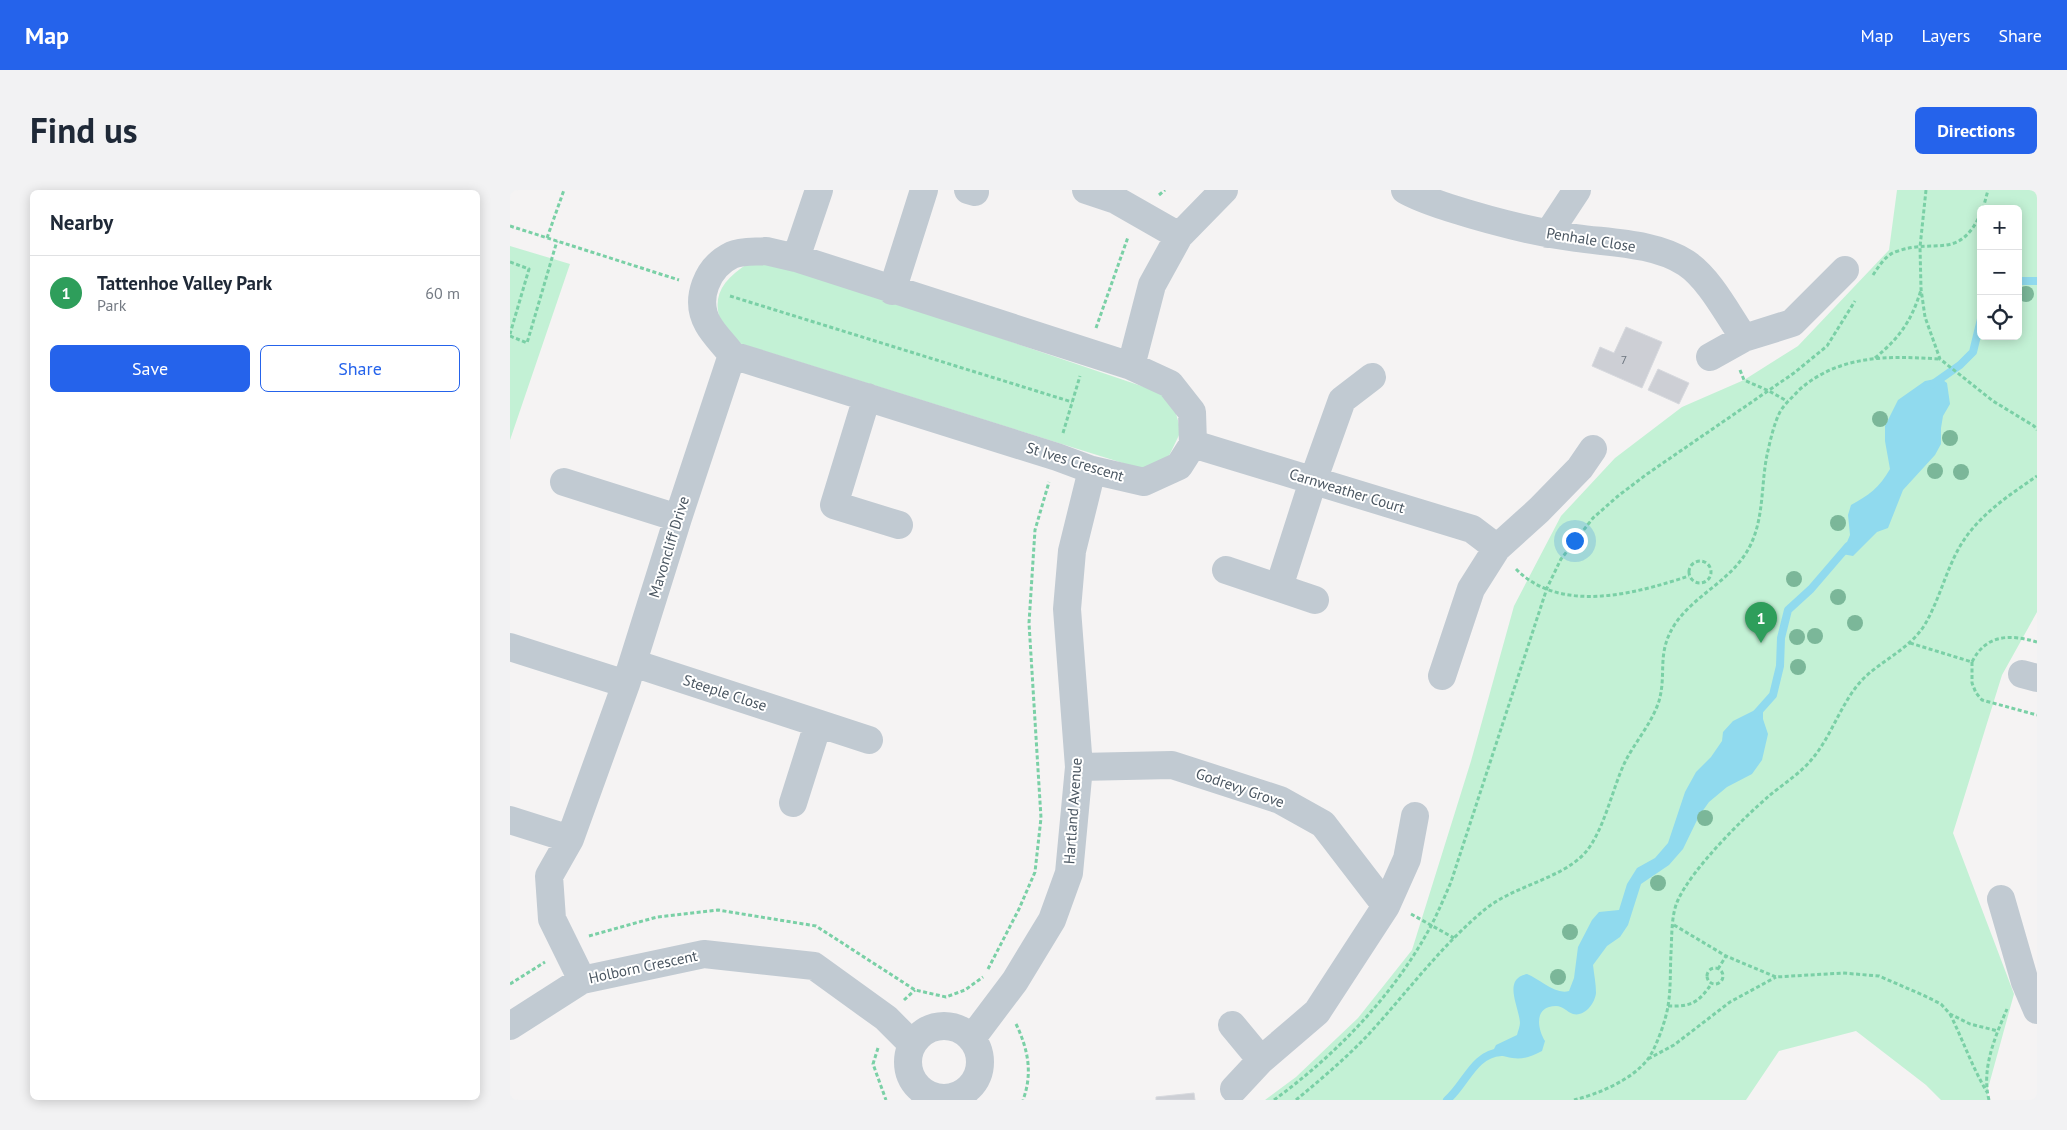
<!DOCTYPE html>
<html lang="en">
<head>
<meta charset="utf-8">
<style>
	body { margin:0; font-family:"PT Sans",sans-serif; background:#f2f2f3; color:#1f2937 }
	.controls { position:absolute; right:15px; top:15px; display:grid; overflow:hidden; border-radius:8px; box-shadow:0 2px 12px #0003 }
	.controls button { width:45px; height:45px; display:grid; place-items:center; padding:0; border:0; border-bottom:1px solid #e0e1e3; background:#fff; color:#1f2937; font:25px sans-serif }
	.you { position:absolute; left:1064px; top:350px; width:18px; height:18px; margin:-12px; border:4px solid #fff; border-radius:50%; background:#1a73e8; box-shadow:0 0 0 8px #1a73e833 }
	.badge { display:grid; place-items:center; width:32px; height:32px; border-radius:50%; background:#2563eb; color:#fff; font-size:16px; font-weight:700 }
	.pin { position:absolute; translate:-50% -41px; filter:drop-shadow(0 1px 2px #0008) }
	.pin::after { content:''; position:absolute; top:26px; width:18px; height:15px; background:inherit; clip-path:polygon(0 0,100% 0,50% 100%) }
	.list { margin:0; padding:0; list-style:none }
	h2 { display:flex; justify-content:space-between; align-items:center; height:65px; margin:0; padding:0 20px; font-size:21px }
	h2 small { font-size:16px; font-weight:400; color:#747a83 }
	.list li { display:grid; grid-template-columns:32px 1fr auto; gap:15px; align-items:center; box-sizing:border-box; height:75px; padding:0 20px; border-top:1px solid #e0e1e3 }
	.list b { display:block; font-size:19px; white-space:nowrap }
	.list p { margin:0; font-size:16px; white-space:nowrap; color:#747a83 }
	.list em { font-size:16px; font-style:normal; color:#747a83 }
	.actions { display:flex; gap:10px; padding:15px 20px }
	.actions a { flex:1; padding:11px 0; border:1px solid #2563eb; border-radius:8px; text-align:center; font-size:18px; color:#2563eb }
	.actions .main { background:#2563eb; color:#fff }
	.icon { flex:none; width:28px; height:28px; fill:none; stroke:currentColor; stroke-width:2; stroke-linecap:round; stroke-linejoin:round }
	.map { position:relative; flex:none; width:1527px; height:910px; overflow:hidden; border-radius:8px }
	header { display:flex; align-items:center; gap:30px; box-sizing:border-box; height:70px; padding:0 25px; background:#2563eb; color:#fff }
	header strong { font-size:24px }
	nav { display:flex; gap:28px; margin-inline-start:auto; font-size:18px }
	.intro { display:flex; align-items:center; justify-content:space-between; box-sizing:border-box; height:120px; padding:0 30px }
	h1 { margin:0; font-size:35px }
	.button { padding:12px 22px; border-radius:8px; background:#2563eb; color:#fff; font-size:18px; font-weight:700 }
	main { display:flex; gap:30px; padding:0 30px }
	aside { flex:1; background:#fff; border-radius:8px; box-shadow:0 2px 12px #0003 }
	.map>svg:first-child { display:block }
</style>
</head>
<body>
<header>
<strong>Map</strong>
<nav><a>Map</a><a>Layers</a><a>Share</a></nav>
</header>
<div class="intro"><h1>Find us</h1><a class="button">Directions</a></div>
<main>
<aside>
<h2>Nearby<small></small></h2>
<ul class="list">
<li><span class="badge" style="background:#2e9e5b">1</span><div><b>Tattenhoe Valley Park</b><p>Park</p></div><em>60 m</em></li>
</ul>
<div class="actions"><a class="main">Save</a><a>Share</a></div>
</aside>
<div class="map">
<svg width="1527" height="910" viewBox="0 0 1527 910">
	<rect width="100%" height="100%" fill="#f5f3f3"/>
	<!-- green -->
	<path fill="#c3f1d5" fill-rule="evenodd" d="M1387 0H1527V422L1492 485 1443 643 1504 804 1477 902 1479 910H1431L1416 895 1346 841 1269 861 1236 910H755L786 887 848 828 902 760 961 571 1004 416 1051 326 1105 268 1172 217 1234 190 1288 156 1379 60ZM1471 19H1508V146H1471Z
		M0 56 60 74 0 250Z
		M239 73 272 74 652 203 665 220 671 241 657 270 632 279 222 151C198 118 204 94 239 73Z"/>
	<!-- water -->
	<path fill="#90daee" d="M1430 188 1437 193 1440 214 1433 226 1431 238V254L1425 265 1393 300 1378 338 1367 342 1343 366 1332 364 1340 345 1338 325 1341 315C1358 306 1370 297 1380 279L1375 251V236L1388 210 1415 191Z
		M1253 516V529L1258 544 1252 570 1242 584 1217 597 1199 612 1189 626 1173 659 1159 675 1131 694 1118 735 1110 747 1097 756 1083 775C1084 784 1086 794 1086 803 1085 813 1075 827 1063 824 1057 822 1053 816 1046 816 1024 816 1027 838 1035 851L1032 861C1012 872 1003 869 982 863L986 855 1007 845C1008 841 1010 836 1010 833 1009 816 992 789 1017 784 1030 789 1045 805 1059 801L1064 788 1068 757 1082 730 1089 722 1109 720 1117 694 1127 678 1145 668 1158 653 1175 602 1186 582 1201 567 1212 551 1213 542 1223 531Z"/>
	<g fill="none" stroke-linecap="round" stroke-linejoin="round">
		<!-- stream -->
		<path stroke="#90daee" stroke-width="8" d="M1508 91H1527
			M1423 194 1450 175 1463 162 1471 129
			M1247 523 1263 505 1270 476 1271 448 1278 420 1301 399 1338 356
			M937 910C956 894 963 864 991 862"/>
	</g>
	<!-- building -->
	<path fill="#cdcfd5" stroke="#d7d9de" d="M1116 137 1152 152 1132 198 1082 176 1090 157 1104 163Z
		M1148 179 1179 193 1169 214 1138 200Z
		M684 903 685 910H646V907Z"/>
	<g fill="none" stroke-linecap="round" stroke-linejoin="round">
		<!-- path -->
		<path stroke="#7ad0a6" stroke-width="3" stroke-dasharray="4 2.5" stroke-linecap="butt" d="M1416 0 1410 57 1411 99 1415 127 1430 169 1483 211 1524 236 1527 240
			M649 5 655 0
			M1473 19 1478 0
			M0 36 169 90
			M37 48 54 0
			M0 72 19 79 0 144
			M1363 85C1369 76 1376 64 1388 61 1426 48 1449 71 1471 23
			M220 106 562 212
			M586 138 618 47
			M0 146 17 153 47 51
			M1365 168C1390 147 1401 132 1411 100
			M1230 180 1234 190 1259 201 1277 211
			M553 243 570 186
			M1179 382a11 11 0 1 1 22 0a11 11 0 1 1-22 0Z
			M1006 379C1051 425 1127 403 1179 386
			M1400 453 1462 472C1476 444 1500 444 1527 452
			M1462 472V493L1466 503 1472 510 1527 525
			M901 724 944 748
			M1164 735 1216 766 1266 787 1333 783 1369 786 1415 806 1431 814 1440 824 1460 834 1488 841
			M79 746 147 727 208 720 306 736 405 800 436 807 455 800 473 787
			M1197 786a8 8 0 1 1 16 0a8 8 0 1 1-16 0Z
			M478 779 509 719 525 682 531 628 519 433 525 340 539 292
			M1208 779 1216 766
			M0 794 35 772
			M394 810 405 800
			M1158 816C1182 817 1189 812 1202 793
			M1440 824C1453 850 1462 877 1477 902
			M506 834C518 859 523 883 513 910
			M368 858 363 874 376 910
			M1138 869 1164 855 1220 812 1266 787
			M764 910C827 864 885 804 922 734 929 720 935 706 941 692L1037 398 1051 369 1083 328 1108 306 1137 284 1284 183 1317 156 1345 111
			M786 910C810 890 835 869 857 846 895 805 929 758 973 721 1002 696 1049 690 1074 664 1094 642 1102 599 1115 572 1125 552 1142 533 1149 511 1157 483 1146 463 1165 434 1186 403 1224 390 1241 354 1254 326 1251 295 1257 265 1260 252 1263 237 1269 224 1273 215 1282 208 1289 200 1330 164 1379 166 1430 169
			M1064 910C1088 904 1122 890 1138 869 1146 858 1156 830 1158 816 1161 799 1160 780 1161 763 1162 746 1161 725 1168 710 1182 679 1232 629 1259 606 1273 594 1291 583 1302 569 1323 544 1331 512 1353 489 1372 470 1398 460 1414 436 1429 411 1435 383 1449 358 1467 326 1498 306 1527 286
			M1479 910C1471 879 1485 847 1497 819"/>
		<!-- minor -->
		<path stroke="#c1cad2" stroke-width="28" d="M458 0 465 2
			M576 0 606 10 669 46
			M895 0C909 8 925 13 940 18 981 31 1023 42 1066 48 1102 53 1145 53 1176 73 1200 89 1218 125 1234 148
			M1038 44 1067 0
			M256 61 286 68 621 176 660 194 682 222 683 254 669 276 634 292 582 280 547 267 222 165C215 155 204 145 198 134 184 109 197 77 222 65 231 61 246 62 256 61Z
			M286 68 309 0
			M382 101 414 0
			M1200 167 1234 148 1282 133 1335 80
			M621 176 642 95 669 46 714 0
			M357 207 324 315 389 335
			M683 254 962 339 987 358
			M54 292 168 328
			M716 380 805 410
			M769 397 803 291 832 210 862 187
			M0 457 116 494
			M123 473 359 550
			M1512 484 1527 488
			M932 486 961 399 987 358 1029 320 1070 278 1083 259
			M569 577 662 575 770 610 813 634 876 716 807 822 751 870 722 835
			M283 613 308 534
			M0 630 60 649
			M1491 709 1515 792 1527 820
			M876 716 897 669 905 626
			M72 790 42 729 39 686 60 649 116 494 168 328 222 165
			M398 872a36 36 0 1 1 72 0a36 36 0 1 1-72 0Z
			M0 836 72 790 194 764 304 776 376 828 402 854
			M462 848 505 791 542 730 559 683 569 577 557 419 562 361 582 280
			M724 899 751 870"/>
	</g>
	<!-- trees -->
	<g fill="#7bb799">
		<circle cx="1516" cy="104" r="8"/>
		<circle cx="1370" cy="229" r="8"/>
		<circle cx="1440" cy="248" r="8"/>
		<circle cx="1425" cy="281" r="8"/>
		<circle cx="1451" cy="282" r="8"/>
		<circle cx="1328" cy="333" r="8"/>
		<circle cx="1284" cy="389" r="8"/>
		<circle cx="1328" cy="407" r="8"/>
		<circle cx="1345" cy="433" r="8"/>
		<circle cx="1305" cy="446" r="8"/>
		<circle cx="1287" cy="447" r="8"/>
		<circle cx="1288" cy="477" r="8"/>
		<circle cx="1195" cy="628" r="8"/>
		<circle cx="1148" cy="693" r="8"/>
		<circle cx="1060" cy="742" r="8"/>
		<circle cx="1048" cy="787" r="8"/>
	</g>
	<g text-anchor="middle" stroke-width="4" stroke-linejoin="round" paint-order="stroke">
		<!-- number labels -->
		<g font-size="12" fill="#6b747e">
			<text x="1114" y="174">7</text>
		</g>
		<!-- street labels -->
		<g font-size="15" fill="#4a5661" stroke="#fff">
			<text transform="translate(1081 50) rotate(9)" y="5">Penhale Close</text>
			<text transform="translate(565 272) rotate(17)" y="5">St Ives Crescent</text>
			<text transform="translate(837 301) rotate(17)" y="5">Carnweather Court</text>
			<text transform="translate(159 357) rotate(-73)" y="5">Mavoncliff Drive</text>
			<text transform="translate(215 503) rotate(18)" y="5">Steeple Close</text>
			<text transform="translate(730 598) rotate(19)" y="5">Godrevy Grove</text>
			<text transform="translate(563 621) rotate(-86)" y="5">Hartland Avenue</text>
			<text transform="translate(133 777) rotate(-12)" y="5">Holborn Crescent</text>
		</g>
	</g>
</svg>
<div class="controls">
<button>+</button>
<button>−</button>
<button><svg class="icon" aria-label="locate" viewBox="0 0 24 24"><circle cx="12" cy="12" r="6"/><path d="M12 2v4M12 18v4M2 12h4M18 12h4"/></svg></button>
</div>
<div class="you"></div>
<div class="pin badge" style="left:1251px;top:453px;background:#2e9e5b">1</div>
</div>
</main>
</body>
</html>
